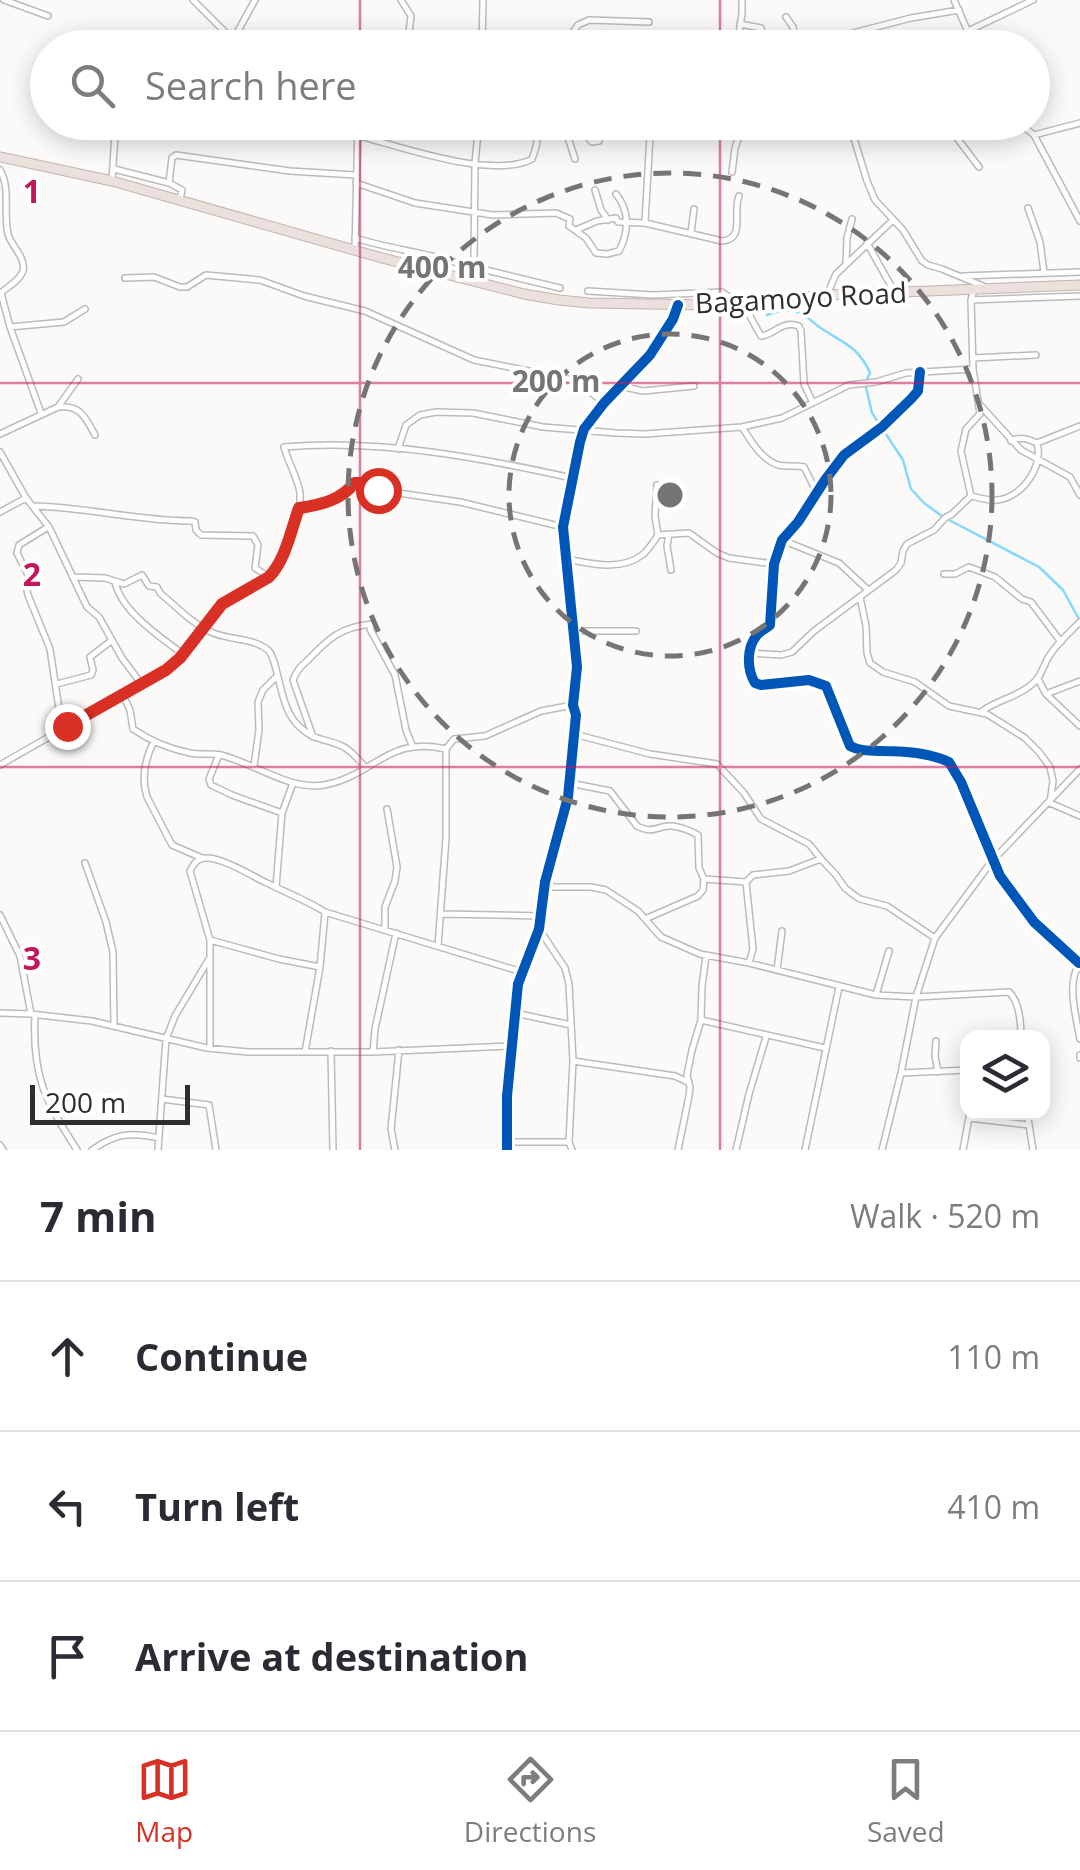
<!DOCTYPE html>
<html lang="en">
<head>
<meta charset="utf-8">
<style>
	body { margin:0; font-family:"Open Sans",sans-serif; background:#f7f7f7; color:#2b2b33 }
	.controls { position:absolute; right:30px; bottom:30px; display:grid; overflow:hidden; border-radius:20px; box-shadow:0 5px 25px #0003 }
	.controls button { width:90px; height:90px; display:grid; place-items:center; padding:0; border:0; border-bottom:2px solid #e1e1e2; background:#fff; color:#2b2b33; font:50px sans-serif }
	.scale { position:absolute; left:30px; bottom:25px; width:160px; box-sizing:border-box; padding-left:10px; border:5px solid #2f2e2d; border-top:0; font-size:28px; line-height:35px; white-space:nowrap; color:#2f2e2d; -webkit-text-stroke:8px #fff; paint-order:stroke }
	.stop { position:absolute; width:30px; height:30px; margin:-22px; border:8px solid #d93025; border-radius:50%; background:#fff }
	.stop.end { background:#d93025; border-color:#fff; box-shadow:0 2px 10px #0008 }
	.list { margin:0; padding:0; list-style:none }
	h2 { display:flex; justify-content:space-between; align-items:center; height:130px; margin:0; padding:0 40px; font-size:42px }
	h2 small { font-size:32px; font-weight:400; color:#7c7c81 }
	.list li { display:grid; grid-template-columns:65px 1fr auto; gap:30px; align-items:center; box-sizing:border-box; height:150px; padding:0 40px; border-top:2px solid #e1e1e2 }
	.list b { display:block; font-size:38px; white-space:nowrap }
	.list em { font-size:32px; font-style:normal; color:#7c7c81 }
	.icon { flex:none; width:55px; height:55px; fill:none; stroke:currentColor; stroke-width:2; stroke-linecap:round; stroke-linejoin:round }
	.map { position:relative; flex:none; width:1080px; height:1150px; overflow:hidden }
	.search { position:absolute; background:#fff; box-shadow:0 5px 25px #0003; left:30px; right:30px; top:30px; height:110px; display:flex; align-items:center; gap:25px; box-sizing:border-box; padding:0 35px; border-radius:55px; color:#7c7c81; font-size:38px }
	.sheet { height:580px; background:#fff }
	nav { display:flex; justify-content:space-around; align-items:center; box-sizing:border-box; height:140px; border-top:2px solid #e1e1e2; background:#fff; font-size:28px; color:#7c7c81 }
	nav a { display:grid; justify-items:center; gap:5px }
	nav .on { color:#d93025 }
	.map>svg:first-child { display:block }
</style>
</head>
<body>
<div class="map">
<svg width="1080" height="1150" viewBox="0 0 1080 1150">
	<rect width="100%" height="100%" fill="#fbfaf8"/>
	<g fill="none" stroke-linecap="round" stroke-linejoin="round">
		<!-- stream -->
		<path stroke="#85d8fd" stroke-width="2.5" d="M767 315C777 312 787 308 798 312 805 314 812 322 818 326 840 342 858 345 870 373L865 383 872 413 903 460 911 489 924 503 942 516
			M949 520 1039 567 1063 590 1080 621"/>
		<!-- minor casing -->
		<g stroke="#bcbbba" stroke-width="8">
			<path id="minor" d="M4 0 48 16
				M193 0 233 40 255 0
				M401 0 411 16 407 48
				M954 0 975 48
				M786 17 793 27 795 40
				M740 24 761 28 764 48
				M482 48 483 0
				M562 48 578 25 589 20 649 22
				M737 48 742 13V0
				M793 48 795 40 822 41 911 18 959 10
				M954 48 968 31 1033 0
				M278 122C304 125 330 129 356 135 399 146 492 180 532 159 537 146 540 135 533 122
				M563 122 575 159
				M849 122 867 181 875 200 903 230 922 261 928 265 942 269 983 286
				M1018 122 1034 135 1080 221
				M566 129 578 125C586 129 586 137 592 142L599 141
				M1034 135 1080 123
				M979 167 957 138 981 122
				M114 169 169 183
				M0 170C11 188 3 213 8 234 11 246 26 257 23 271 20 280 7 288 0 293
				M732 172 735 148 744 122
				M112 181 115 134 121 122
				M356 183 415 203 493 215 556 213 570 219 569 226 586 238 596 253 607 254 619 251C629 232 630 211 616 194
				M595 190 601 210 608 220
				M180 199 182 190 169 183 172 158 176 155 290 171 356 175
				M1028 208 1040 242 1044 272
				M645 222 650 136
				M576 230 597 221 616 218 618 222 645 223 722 241C746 239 732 213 739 196
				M691 233 694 209
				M355 238C381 246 406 250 431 256 474 267 517 278 560 288
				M867 243 895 293
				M355 249 358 122
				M846 264 847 238 852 219
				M963 276 1080 272
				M125 278 154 277 180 287H187L206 275 260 280 304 296 365 311 474 360 568 379 583 386 604 403
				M471 280 474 262 475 163 479 122
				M588 291 653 295 722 292 734 300
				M1 293 10 327 41 413
				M827 295 836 274 893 220
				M971 300 1080 296
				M742 302 761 336C776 334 782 320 799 326L801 331 804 384 813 403
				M10 327 64 322 85 309
				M973 358 1036 355
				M920 372 918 391 911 399 882 427 844 455 825 480 798 522 782 540 774 564 770 625C766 629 760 631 757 635 746 648 747 670 755 683L761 685 809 680 826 686 850 746C862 752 870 750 883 751 904 751 930 753 949 762L961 782 1000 876 1034 922 1079 963
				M620 386 643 391 694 386
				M980 405 1021 450 1070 477 1080 495
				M58 407C80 405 85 416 95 435
				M742 427C751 441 761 459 778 465 786 467 796 465 804 467L816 491
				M0 434 58 407 78 379
				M1037 443 1080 426
				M398 449 406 425 420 415 436 412 473 413 543 427 616 433 645 434 742 427 782 418 849 385 876 382 906 373 973 369
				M0 452 26 498 49 527 87 607 99 617 122 658 140 682
				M972 496C979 498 989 501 997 500 1022 498 1044 466 1037 443 1028 439 1020 436 1011 441
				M33 506C86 507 138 521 191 521L195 522 196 530 201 535 253 536 258 545 255 568 269 577
				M299 508C322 505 341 498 356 482L378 490 460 502 563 527
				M0 512 26 498
				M48 527 19 545 17 553 29 577 26 586 28 595 50 649 59 709 67 726
				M669 534 667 546 671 570
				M658 535 689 533 717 553 729 558 774 564
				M782 540 839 563 868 590
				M567 559C590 564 622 571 642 555 648 551 654 541 658 535L655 516 657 485
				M944 574H955L969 567 995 577 1022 599 1031 602 1061 642
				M73 577 105 578 124 584 142 575 149 586 157 587 160 593C177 607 195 627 216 634 233 640 253 638 268 650 278 659 279 703 295 722 313 742 322 737 342 746 351 750 359 760 365 767
				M115 582C121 611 160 637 183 654
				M860 597 866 626 867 653 870 663 883 672 915 682 949 706 987 714 1025 738 1039 752 1050 767 1053 781 1050 803 1080 816
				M573 631H636
				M750 653 781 655 792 652 814 631 896 570 901 563 903 551 907 544 934 530 945 518 952 514 971 496 961 451 966 429 980 414 973 369 971 300 974 290
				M1038 679 1046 694 1080 726
				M57 684 91 675 93 670 90 657 111 641
				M1046 694 1080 681
				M123 695 130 710 133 729C149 740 170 749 190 753 200 755 211 753 221 755 253 763 291 791 324 785 374 776 388 735 446 749
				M981 712C996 700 1016 698 1031 685 1041 677 1042 669 1048 658 1055 645 1069 633 1080 622
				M574 734 650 754 717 764 744 793 761 819 809 844 822 860
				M313 737 293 680C297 670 300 667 308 660 329 638 341 627 372 624L370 629 395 675 406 730 412 745
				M154 741C145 759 141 778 147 797L172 845 202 858
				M219 755 209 779 211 785 232 795 282 813
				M0 765 166 670 180 659 221 604 269 577C283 562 302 514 300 493 298 478 288 462 284 447 381 439 477 457 572 478
				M254 766 259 730 258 702 263 690 276 677
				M570 783 610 791 637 826C655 835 656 825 672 826 681 827 691 831 698 835L699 868 704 879 746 882
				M85 863 106 922 113 952 114 1026
				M545 882 554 887H591L606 890 638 911 661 937 700 954 749 963 876 995 916 997 1009 992C1020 1002 1021 1023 1021 1038
				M276 887 282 813 293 783
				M442 914 541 916
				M0 915 20 956 31 1014
				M645 919 698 896 703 890 704 879
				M539 929 565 968 569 984 573 1061 569 1142 572 1150
				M385 930V907L395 881 397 867 387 809
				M210 940 279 959 320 967 325 913
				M438 946 446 838V749L454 739 485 736 541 711 573 705
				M749 963 753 949 746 882 753 875 789 871 818 860H822L836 875 845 888 854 895 860 899 887 906 935 938
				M1080 963C1066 982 1076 1016 1080 1039
				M777 970 782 931
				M876 995 889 951
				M0 1013 31 1014 92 1021 207 1048 248 1052H373L511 1046
				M515 1013 571 1025
				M35 1015C32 1077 45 1100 77 1150
				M701 1020 825 1048
				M936 1041 935 1056 938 1072
				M210 1048V940L190 871C194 863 198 857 208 858 225 859 252 876 267 883 287 893 306 900 325 912L522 972
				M331 1051 333 1150
				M305 1052 320 967
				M373 1052 375 1029 396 933
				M1080 1055V1058
				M573 1061 675 1076 688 1082
				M901 1073 968 1070
				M162 1099 209 1105 216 1150
				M1027 1112 1033 1150
				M969 1118 1029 1125
				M507 1142H569
				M0 1145 3 1150
				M92 1150C116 1133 131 1132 159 1138
				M158 1150 166 1039 175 1016 209 959
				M395 1150 391 1129 399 1050
				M507 1150V1096L518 984 539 929 545 882 568 797 576 715 573 705 577 667 563 527 580 442 584 429 604 403 650 355 673 319 678 305
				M678 1150 689 1096 690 1087 687 1075 692 1050 701 1020 702 986 706 956
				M736 1150 749 1094 766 1037
				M805 1150 839 987
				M882 1150 901 1073 916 997 935 938 992 861 1080 769
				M963 1150 970 1112"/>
		</g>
		<!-- highway casing -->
		<g stroke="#c1b5b1" stroke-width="11">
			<path id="highway" d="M0 157 112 181 382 258 524 294 559 300 589 303 710 305 827 295 1080 285"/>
		</g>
		<!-- minor -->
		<use href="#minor" stroke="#fefefe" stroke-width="5"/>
		<!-- highway -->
		<use href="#highway" stroke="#ece0dd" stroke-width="9"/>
		<!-- cycleway casing -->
		<g stroke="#fff" stroke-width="16">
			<path id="cycleway" d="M920 372 918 391 911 399 882 427 844 455 825 480 798 522 782 540 774 564 770 625C766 629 760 631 757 635 746 648 747 670 755 683L761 685 809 680 826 686 850 746C862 752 870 750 883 751 904 751 930 753 949 762L961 782 1000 876 1034 922 1079 963
				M507 1150V1096L518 984 539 929 545 882 568 797 576 715 573 705 577 667 563 527 580 442 584 429 604 403 650 355 673 319 678 305"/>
		</g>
		<!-- cycleway -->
		<use href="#cycleway" stroke="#0057b8" stroke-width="10"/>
	</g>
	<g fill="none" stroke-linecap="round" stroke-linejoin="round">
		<!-- route -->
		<path stroke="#d93025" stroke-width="12" d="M67 726 166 670 180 658 222 604 269 577C286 559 291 530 299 508 320 505 342 500 354 483H361L378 490"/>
	</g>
	<!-- grid -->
	<path fill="none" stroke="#c2185b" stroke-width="2.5" stroke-opacity="0.55" d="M360 0V48M720 0V48M360 122V1150M720 122V1150M0 383H1080M0 767H1080"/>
	<!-- distance rings -->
	<g fill="none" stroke="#767574" stroke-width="5" stroke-dasharray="18 12">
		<circle cx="670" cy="495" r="161"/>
		<circle cx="670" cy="495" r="322"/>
	</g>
	<g text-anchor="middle" stroke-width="8" stroke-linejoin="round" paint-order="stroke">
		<!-- street labels -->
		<g font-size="28" fill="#2f2e2d" stroke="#fff">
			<text transform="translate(801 298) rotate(-3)" y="10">Bagamoyo Road</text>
		</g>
	</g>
	<g font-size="32" text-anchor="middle" font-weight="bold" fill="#c2185b" stroke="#fff" stroke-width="8" stroke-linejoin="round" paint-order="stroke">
		<text x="32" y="203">1</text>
		<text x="32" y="586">2</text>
		<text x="32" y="970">3</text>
	</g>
	<circle cx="670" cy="495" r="15" fill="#767574" stroke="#fff" stroke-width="5"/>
	<g font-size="30" text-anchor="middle" font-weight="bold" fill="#767574" stroke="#fff" stroke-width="8" stroke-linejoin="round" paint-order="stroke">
		<text x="442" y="278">400 m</text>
		<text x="556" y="392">200 m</text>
	</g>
</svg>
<div class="controls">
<button><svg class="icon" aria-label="layers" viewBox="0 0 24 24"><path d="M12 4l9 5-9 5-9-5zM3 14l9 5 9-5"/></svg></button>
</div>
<div class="scale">200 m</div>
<div class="stop" style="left:378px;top:490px"></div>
<div class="stop end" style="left:67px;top:726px"></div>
<div class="search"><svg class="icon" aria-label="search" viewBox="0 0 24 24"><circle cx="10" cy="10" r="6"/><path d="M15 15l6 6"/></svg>Search here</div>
</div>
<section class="sheet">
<h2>7 min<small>Walk · 520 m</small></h2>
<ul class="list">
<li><svg class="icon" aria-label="ahead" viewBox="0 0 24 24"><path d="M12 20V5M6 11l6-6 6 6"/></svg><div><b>Continue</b></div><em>110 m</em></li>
<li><svg class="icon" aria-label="left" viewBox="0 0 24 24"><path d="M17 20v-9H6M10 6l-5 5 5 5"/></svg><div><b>Turn left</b></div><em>410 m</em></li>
<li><svg class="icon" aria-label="arrive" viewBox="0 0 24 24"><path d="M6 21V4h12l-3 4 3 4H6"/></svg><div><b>Arrive at destination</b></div></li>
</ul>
</section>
<nav>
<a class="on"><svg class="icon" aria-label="map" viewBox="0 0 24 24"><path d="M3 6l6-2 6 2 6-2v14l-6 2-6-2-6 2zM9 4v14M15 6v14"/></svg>Map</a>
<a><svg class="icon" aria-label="directions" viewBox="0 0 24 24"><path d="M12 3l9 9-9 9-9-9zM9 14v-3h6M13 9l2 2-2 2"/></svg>Directions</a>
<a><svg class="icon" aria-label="saved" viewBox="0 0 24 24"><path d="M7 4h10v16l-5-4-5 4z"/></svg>Saved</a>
</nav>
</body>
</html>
